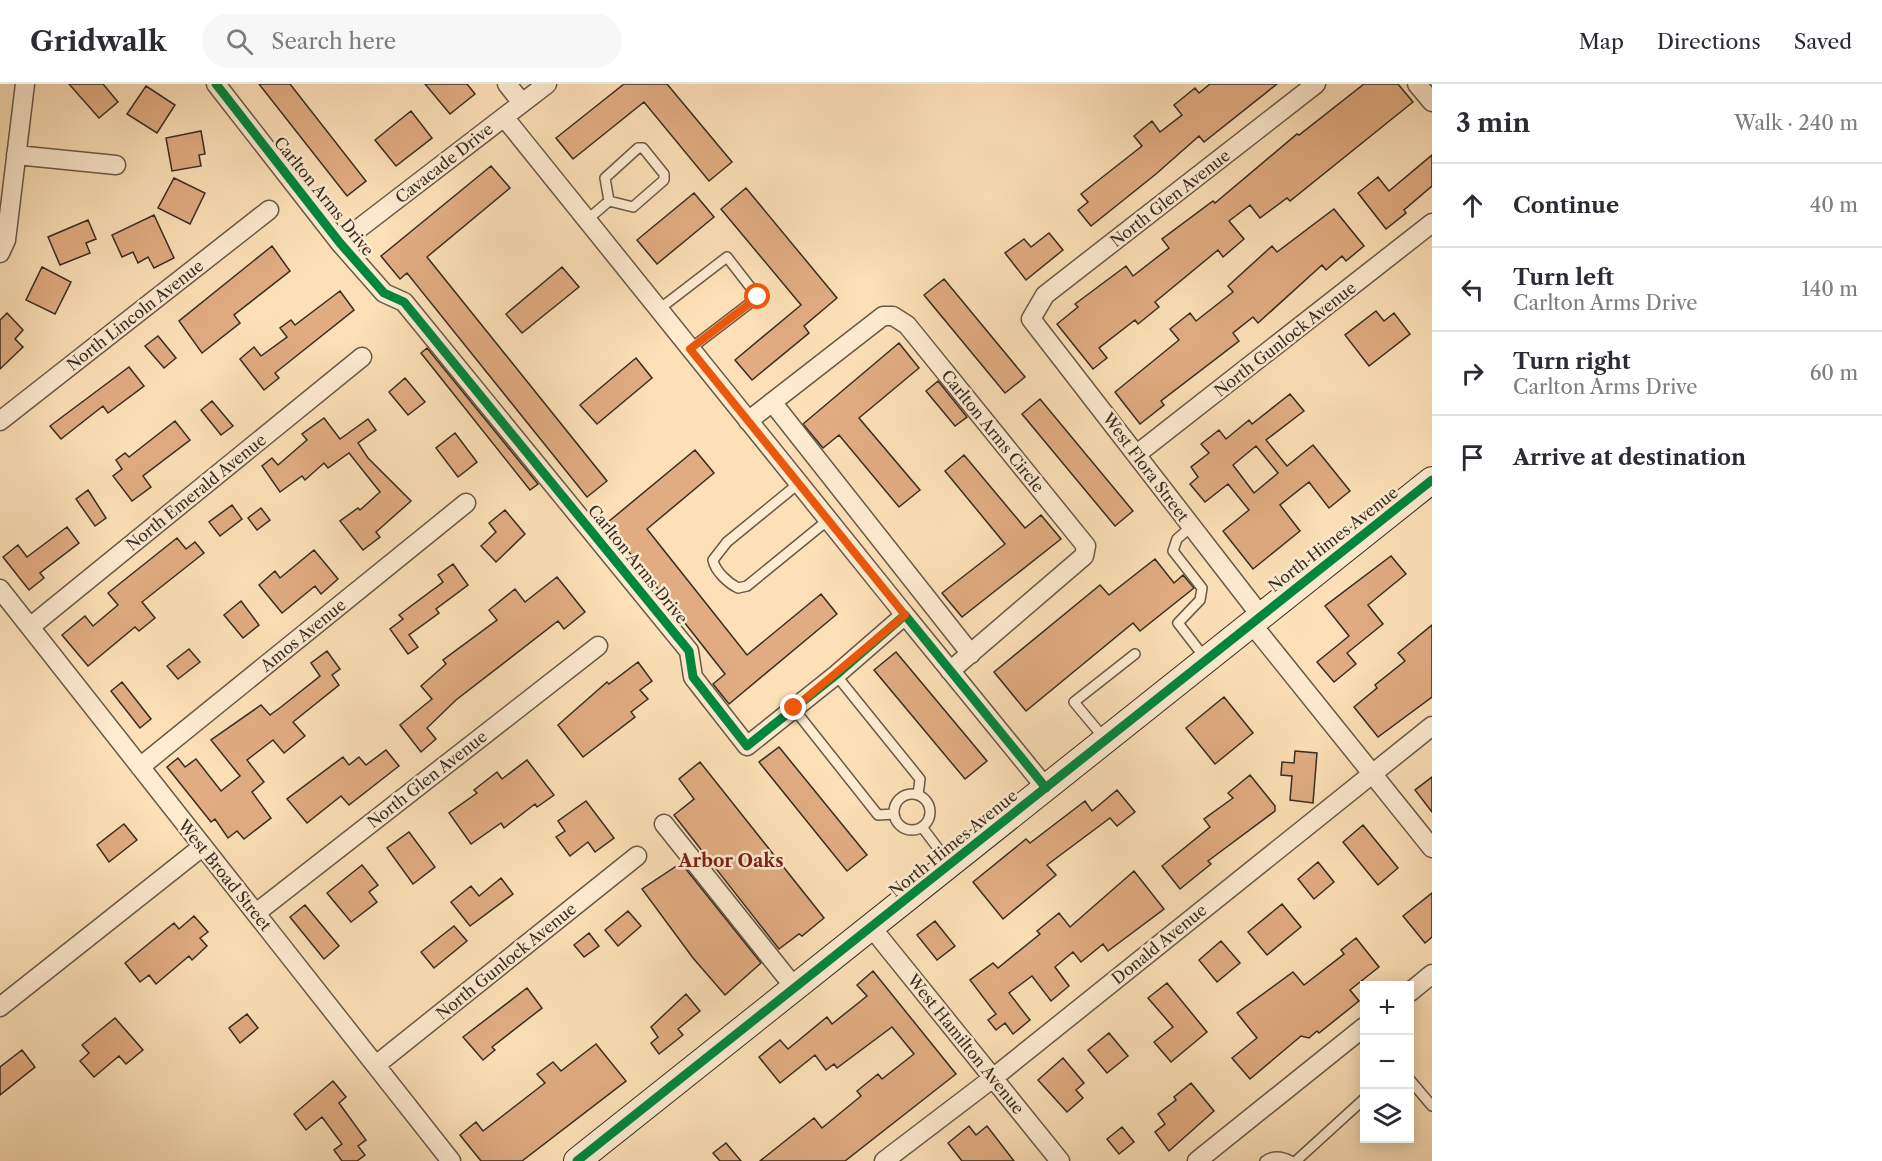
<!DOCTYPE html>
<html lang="en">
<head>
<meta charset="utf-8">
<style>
	body { margin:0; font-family:"Libre Caslon Text",serif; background:#f7f7f7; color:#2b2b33 }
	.controls { position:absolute; right:18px; bottom:18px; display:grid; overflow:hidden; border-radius:0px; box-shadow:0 3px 15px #0003 }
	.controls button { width:54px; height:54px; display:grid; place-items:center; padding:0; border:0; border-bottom:2px solid #e1e1e2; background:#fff; color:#2b2b33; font:30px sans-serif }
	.stop { position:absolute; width:18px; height:18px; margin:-14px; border:4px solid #ea580c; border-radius:50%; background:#fff }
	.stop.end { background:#ea580c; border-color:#fff; box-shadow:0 2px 6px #0008 }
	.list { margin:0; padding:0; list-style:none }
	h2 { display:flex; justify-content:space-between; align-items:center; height:78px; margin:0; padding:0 24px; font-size:26px }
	h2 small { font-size:20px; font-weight:400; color:#7c7c81 }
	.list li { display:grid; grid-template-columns:39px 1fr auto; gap:18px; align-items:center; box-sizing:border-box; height:84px; padding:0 24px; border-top:2px solid #e1e1e2 }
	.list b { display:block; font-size:22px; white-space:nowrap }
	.list p { margin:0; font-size:20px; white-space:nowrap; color:#7c7c81 }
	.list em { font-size:20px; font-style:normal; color:#7c7c81 }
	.icon { flex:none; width:33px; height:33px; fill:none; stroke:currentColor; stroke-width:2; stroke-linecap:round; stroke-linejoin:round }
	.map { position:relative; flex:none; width:1432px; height:1077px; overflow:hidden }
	header { display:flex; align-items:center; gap:36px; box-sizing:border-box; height:84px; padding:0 30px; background:#fff; border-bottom:2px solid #e1e1e2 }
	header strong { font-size:28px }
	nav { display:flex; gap:33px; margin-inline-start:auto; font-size:21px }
	.search { width:420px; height:54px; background:#f7f7f7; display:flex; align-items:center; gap:15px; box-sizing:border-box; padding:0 21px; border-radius:33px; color:#7c7c81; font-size:22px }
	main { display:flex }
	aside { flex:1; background:#fff }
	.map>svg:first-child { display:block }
</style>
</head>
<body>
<header>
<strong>Gridwalk</strong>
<div class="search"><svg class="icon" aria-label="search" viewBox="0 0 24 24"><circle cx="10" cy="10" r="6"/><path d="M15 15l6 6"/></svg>Search here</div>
<nav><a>Map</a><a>Directions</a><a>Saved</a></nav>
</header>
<main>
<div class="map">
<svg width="1432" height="1077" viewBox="0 0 1432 1077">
	<rect width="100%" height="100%" fill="#fde0b7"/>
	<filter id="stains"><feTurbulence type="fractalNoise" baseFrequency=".00333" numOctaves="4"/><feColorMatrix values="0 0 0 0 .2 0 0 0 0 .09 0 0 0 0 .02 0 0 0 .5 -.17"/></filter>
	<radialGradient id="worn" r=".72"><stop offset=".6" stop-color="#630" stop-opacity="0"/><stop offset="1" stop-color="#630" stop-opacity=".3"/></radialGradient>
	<!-- building -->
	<path fill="#e1ac81" stroke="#372d24" stroke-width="1.5" fill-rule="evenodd" d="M69 0H103L118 18 99 34Z
		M259 0H290L366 97 347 112Z
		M425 0H467L475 10 450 30Z
		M624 0H667L732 78 709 97 644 18 573 75 556 54Z
		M1210 0H1277L1204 58 1199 52 1156 90 1091 142 1078 126 1088 118 1081 110 1142 62 1134 52 1152 37 1160 48 1182 31 1174 21 1195 4 1199 9Z
		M1364 0H1398L1413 18 1290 117 1287 114 1260 134 1250 121 1229 137 1244 155 1223 173 1218 166 1155 218 1159 223 1138 240 1135 236 1099 264 1107 274 1093 285 1057 240 1078 223 1075 220 1126 182 1133 192 1169 164 1162 155 1213 117 1215 119 1297 50 1299 51Z
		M146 2 175 21 157 49 127 30Z
		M411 27 432 54 396 82 375 56Z
		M201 47 205 70 199 71 201 82 172 87 166 54Z
		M1432 71V102L1404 126 1406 129 1386 145 1358 109 1378 93 1389 107Z
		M491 82 510 104 427 173 607 397 587 413 407 189 400 195 381 172Z
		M174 94 205 109 190 140 158 124Z
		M746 104 837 214 804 242 809 249 752 296 735 276 801 221 721 125Z
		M694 109 714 133 657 180 637 156Z
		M1334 125 1364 162 1346 177 1342 172 1326 186 1322 181 1258 239 1253 233 1233 249 1239 257 1161 317 1164 321 1140 340 1115 308 1179 256 1170 245 1190 229 1196 237 1233 208 1228 202 1272 162 1277 168Z
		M154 131 174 174 154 184 148 173 138 179 133 168 122 173 112 151Z
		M88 136 96 155 86 159 90 169 60 181 48 153Z
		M1049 149 1063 166 1026 196 1005 169 1024 155 1031 163Z
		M272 162 290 187 234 231 240 239 202 269 179 237Z
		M42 183 71 198 55 230 26 216Z
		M562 183 579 203 522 249 506 230Z
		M944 195 1025 293 1005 309 924 211Z
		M340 207 354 226 275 289 279 294 264 306 240 275 254 263 261 272 287 253 280 244 291 236 295 241Z
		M1376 227 1384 237 1394 229 1410 250 1369 282 1345 251Z
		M7 229 23 246 15 255 23 263 0 285V236Z
		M158 252 176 274 164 284 145 262Z
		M899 259 919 284 859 334 920 406 899 423 839 351 823 364 803 340Z
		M427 264 538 400 530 406 421 269Z
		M636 274 652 294 597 340 580 321Z
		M129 283 144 302 108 329 103 322 61 355 50 342Z
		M405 294 425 318 408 331 389 308Z
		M938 297 967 333 955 342 926 307Z
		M1290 310 1304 327 1266 356 1287 382 1313 361 1350 407 1329 424 1309 398 1280 421 1300 447 1253 485 1223 447 1249 426 1228 400 1205 418 1190 400 1198 393 1191 383 1209 369 1201 360 1219 346 1226 355 1249 336 1252 340ZM1256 362 1278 389 1254 409 1233 381Z
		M1040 315 1133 427 1115 442 1022 330Z
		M212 317 233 342 221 351 201 326Z
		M324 334 340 355 368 335 376 346 358 359 368 374 411 417 376 448 380 453 363 466 340 437 358 424 360 426 380 408 349 369 328 384 324 379 305 396 302 392 280 408 262 382 272 374 278 381 307 356 302 350Z
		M175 337 190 356 143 392 151 403 132 417 113 392 122 385 116 376 125 369 129 373Z
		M455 349 477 378 458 393 436 364Z
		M695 366 714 389 647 445 747 571 821 510 837 530 729 620 713 600 725 590 625 463 621 466 602 443Z
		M964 371 1025 444 1041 431 1061 455 962 533 942 509 1005 460 945 387Z
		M88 406 106 434 95 442 76 415Z
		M232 421 242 435 220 452 209 438Z
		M261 424 270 436 257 446 248 434Z
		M505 426 525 450 496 478 481 462 496 448 489 439Z
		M67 443 79 459 40 489 44 494 29 506 3 473 18 461 27 473Z
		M177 454 186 465 195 458 204 469 142 518 155 534 139 547 135 543 88 582 62 551 85 532 93 542 118 521 108 509Z
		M314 466 338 495 321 510 315 502 282 529 259 501 275 487 280 494Z
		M1391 472 1406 490 1368 521 1383 540 1347 569 1356 580 1334 598 1317 578 1349 552 1325 522Z
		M1155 475 1174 499 1183 491 1194 504 1140 547 1133 539 1026 627 994 588 1100 501 1109 511Z
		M453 480 468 501 436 525 439 529 409 551 418 563 408 570 390 545 403 535 399 531 443 498 438 491Z
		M557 493 585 528 564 545 558 537 456 616 427 644 436 655 421 668 400 641 432 615 421 602 446 580 443 576 497 536 489 526 515 505 525 518Z
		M241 517 259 541 243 554 224 531Z
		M1432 541V613L1378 653 1354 623 1377 604 1375 601 1405 577 1398 569Z
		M189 565 200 578 178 595 167 582Z
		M327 567 340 585 332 591 339 601 293 638 305 652 284 669 273 656 247 676 264 698 252 708 271 734 244 755 237 747 228 754 215 735 211 738 167 683 178 674 185 683 196 675 221 707 240 692 211 656 261 621 270 631 281 623 320 592 311 579Z
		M896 568 987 677 965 695 874 586Z
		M638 578 652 597 640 606 648 615 631 628 635 633 583 673 558 641 607 598 609 600Z
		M122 598 151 635 140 644 111 607Z
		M1224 613 1253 649 1215 680 1186 644Z
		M779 663 867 771 847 787 759 678Z
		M386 666 399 682 349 721 341 712 307 739 287 715 343 673 349 681 359 673 366 681Z
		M1295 667 1317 669 1313 719 1290 716 1292 692 1281 691 1282 678 1294 679Z
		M527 676 554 711 537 723 535 720 504 744 501 739 471 760 449 729 477 709 474 706 497 688 502 695Z
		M700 678 824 834 802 852 799 850 779 865 674 731 694 715 679 695Z
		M1250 691 1275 722V727L1208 777 1211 780 1180 805 1162 782 1210 743 1204 735 1233 714 1228 709Z
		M1432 693V728L1415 706Z
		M1117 706 1135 728 1117 742 1110 734 1047 781 1056 791 1003 835 973 798 1026 755 1030 759 1085 717 1092 727Z
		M586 717 614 754 595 768 588 758 570 772 556 753 565 747 558 737Z
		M124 740 137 756 109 778 97 761Z
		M1363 741 1398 784 1378 801 1343 758Z
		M409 748 435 783 413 800 387 764Z
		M1318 778 1334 798 1314 815 1298 795Z
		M681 779 761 879 725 911 693 874 642 805Z
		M362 781 378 801 369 808 377 818 351 838 327 809Z
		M1134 787 1164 825 1108 867 1103 860 1081 878 1073 868 1055 883 1069 902 1051 917 1032 892 1009 909 1030 936 1013 950 1005 939 996 946 988 936 996 930 970 896 993 879 998 884 1040 850 1037 847 1059 829 1070 843Z
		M501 794 513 810 470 842 451 818 471 802 479 812Z
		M1432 809V853L1425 859 1403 832Z
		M1282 820 1301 843 1267 871 1248 848Z
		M305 821 339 862 324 875 290 833Z
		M628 827 641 842 618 862 605 846Z
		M194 832 208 848 200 854 207 862 192 876 189 872 156 900 149 891 140 898 125 879 174 839 179 845Z
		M935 837 955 862 937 876 917 851Z
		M454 842 467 857 434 884 421 868Z
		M589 849 599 862 584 873 574 861Z
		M1356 854 1379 883 1350 906 1359 917 1319 949 1317 947 1309 954 1301 952 1250 995 1232 974 1257 954 1237 929 1293 888 1304 901 1344 870 1341 866Z
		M1221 857 1240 879 1217 898 1199 876Z
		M873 887 956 990 845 1077H760L814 1034 822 1044 861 1012 857 1007 878 990 882 995 914 970 892 943 837 984 834 980 826 986 815 971 780 999 759 973 780 956 788 965 827 933 832 940 867 912 857 901Z
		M1167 899 1207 948 1171 978 1154 958 1173 943 1148 914Z
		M527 904 542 924 492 963 495 966 483 976 463 953Z
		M686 910 700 927 678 945 683 951 659 970 651 959 658 953 651 943Z
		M247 930 258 944 240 959 229 944Z
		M115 934 143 966 126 980 119 972 94 993 80 977 89 969 82 961Z
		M1109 949 1128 972 1107 989 1088 966Z
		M596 960 626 997 522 1077H481L460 1051 476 1038 483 1047 545 999 537 990 553 978 561 987Z
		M22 966 35 983 0 1011V983Z
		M1063 974 1084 999 1076 1006 1083 1014 1067 1028 1038 996Z
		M333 997 346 1013 339 1019 366 1056 358 1062 365 1071 357 1077H342L334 1066 342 1060 322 1033 306 1046 294 1030Z
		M1191 999 1214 1027 1169 1067 1155 1048 1165 1040 1158 1030 1176 1016 1174 1013Z
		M969 1042 976 1051 987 1042 1014 1077H962L948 1059Z
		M1122 1043 1134 1058 1119 1070 1107 1055Z
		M726 1059 741 1077H720L713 1069Z"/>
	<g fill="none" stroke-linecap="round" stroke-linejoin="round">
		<!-- lane casing -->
		<g stroke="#685a49" stroke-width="12">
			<path id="lane" d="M587 136 609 117 633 123 664 96V90L643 64H638L605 94 609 117
				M658 226 727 173 758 213 690 265
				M798 400 727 458 713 476C715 487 728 499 738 504L747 502 828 436
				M1192 442 1177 455 1173 467 1202 504 1200 516 1178 539 1205 574
				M836 591 920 695 918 711
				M794 625 878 731 894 730
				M1104 654 1074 618 1135 570
				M894 728a18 18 0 1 1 36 0a18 18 0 1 1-36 0Z
				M922 743 949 779
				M1410 996 1432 1022
				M1265 1077C1273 1071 1283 1073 1291 1077
				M1296 1077 1364 1015"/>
		</g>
		<!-- street casing -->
		<g stroke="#685a49" stroke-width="21">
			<path id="street" d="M216 0 340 159 384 209 404 218 689 567 693 593 747 662 836 591 905 531 1046 704
				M507 0 522 19
				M1417 0 1432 18
				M504 33 905 531
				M16 71 116 81
				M340 159 547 0
				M0 169 6 156 25 0
				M772 318 971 570
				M0 337 269 126
				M748 337 883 232H893L907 241 1086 462 1084 472 950 587
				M1137 370 1432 139
				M0 505 451 1077
				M1261 532 1031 235 1045 211 1316 0
				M1251 539 1432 764
				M30 543 362 273
				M140 683 466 419
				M664 740 795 904
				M256 829 598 562
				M872 844 1060 1077
				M1410 908 1432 890
				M0 923 202 763
				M376 981 637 772
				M884 1077 993 994 1432 642
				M1197 1077 1364 943"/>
		</g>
		<!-- secondary casing -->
		<g stroke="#372d24" stroke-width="28">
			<path id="secondary" d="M577 1077 1432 396"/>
		</g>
		<!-- lane -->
		<use href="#lane" stroke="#feebd0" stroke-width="9"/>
		<!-- street -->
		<use href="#street" stroke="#feebd0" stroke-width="18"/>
		<!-- secondary -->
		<use href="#secondary" stroke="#feebd0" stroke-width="26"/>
		<!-- cycleway casing -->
		<g stroke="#feebd0" stroke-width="13">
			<path id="cycleway" d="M216 0 340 159 384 209 404 218 689 567 693 593 747 662 836 591 905 531 1046 704
				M577 1077 1432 396"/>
		</g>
		<!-- cycleway -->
		<use href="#cycleway" stroke="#00873e" stroke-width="9"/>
	</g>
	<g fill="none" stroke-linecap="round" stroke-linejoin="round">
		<!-- route -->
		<path stroke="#ea580c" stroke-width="8" d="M758 213 690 265 905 531 794 624"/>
	</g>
	<g text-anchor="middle" stroke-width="5" stroke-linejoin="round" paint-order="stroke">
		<!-- street labels -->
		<g font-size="16" fill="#372d24" stroke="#feebd0">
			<text transform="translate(444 79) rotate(-38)" y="6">Cavacade Drive</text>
			<text transform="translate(324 112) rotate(51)" y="6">Carlton Arms Drive</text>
			<text transform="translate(1170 114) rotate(-38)" y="6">North Glen Avenue</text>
			<text transform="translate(135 231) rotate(-38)" y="6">North Lincoln Avenue</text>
			<text transform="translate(1285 255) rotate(-38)" y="6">North Gunlock Avenue</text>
			<text transform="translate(993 347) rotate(51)" y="6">Carlton Arms Circle</text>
			<text transform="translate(1146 383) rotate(53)" y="6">West Flora Street</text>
			<text transform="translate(196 408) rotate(-39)" y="6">North Emerald Avenue</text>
			<text transform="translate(1333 455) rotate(-38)" y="6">North Himes Avenue</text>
			<text transform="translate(638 480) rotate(51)" y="6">Carlton Arms Drive</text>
			<text transform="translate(303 551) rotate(-39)" y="6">Amos Avenue</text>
			<text transform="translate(427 695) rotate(-38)" y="6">North Glen Avenue</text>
			<text transform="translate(953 759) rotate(-39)" y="6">North Himes Avenue</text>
			<text transform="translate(225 791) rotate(51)" y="6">West Broad Street</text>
			<text transform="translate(1159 860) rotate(-39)" y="6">Donald Avenue</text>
			<text transform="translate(506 877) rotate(-39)" y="6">North Gunlock Avenue</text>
			<text transform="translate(966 960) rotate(51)" y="6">West Hamilton Avenue</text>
		</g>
		<!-- neighbourhood labels -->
		<g font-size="18" font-weight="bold" fill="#7a1f14" stroke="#feebd0">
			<text x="731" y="783">Arbor Oaks</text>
		</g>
	</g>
	<rect width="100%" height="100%" filter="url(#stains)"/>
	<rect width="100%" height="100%" fill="url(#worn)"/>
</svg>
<div class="controls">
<button>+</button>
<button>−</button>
<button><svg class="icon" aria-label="layers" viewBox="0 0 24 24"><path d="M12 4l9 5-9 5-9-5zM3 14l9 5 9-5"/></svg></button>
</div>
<div class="stop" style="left:758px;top:213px"></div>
<div class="stop end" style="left:794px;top:624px"></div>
</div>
<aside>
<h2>3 min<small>Walk · 240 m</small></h2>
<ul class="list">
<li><svg class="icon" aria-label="ahead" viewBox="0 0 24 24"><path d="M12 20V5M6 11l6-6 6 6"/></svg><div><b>Continue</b></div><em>40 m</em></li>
<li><svg class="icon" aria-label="left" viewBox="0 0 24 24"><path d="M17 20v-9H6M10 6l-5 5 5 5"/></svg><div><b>Turn left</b><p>Carlton Arms Drive</p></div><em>140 m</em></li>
<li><svg class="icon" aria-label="right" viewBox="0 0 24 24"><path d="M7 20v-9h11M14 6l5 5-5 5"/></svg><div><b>Turn right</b><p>Carlton Arms Drive</p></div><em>60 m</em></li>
<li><svg class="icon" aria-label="arrive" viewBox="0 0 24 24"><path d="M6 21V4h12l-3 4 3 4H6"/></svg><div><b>Arrive at destination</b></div></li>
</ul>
</aside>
</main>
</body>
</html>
